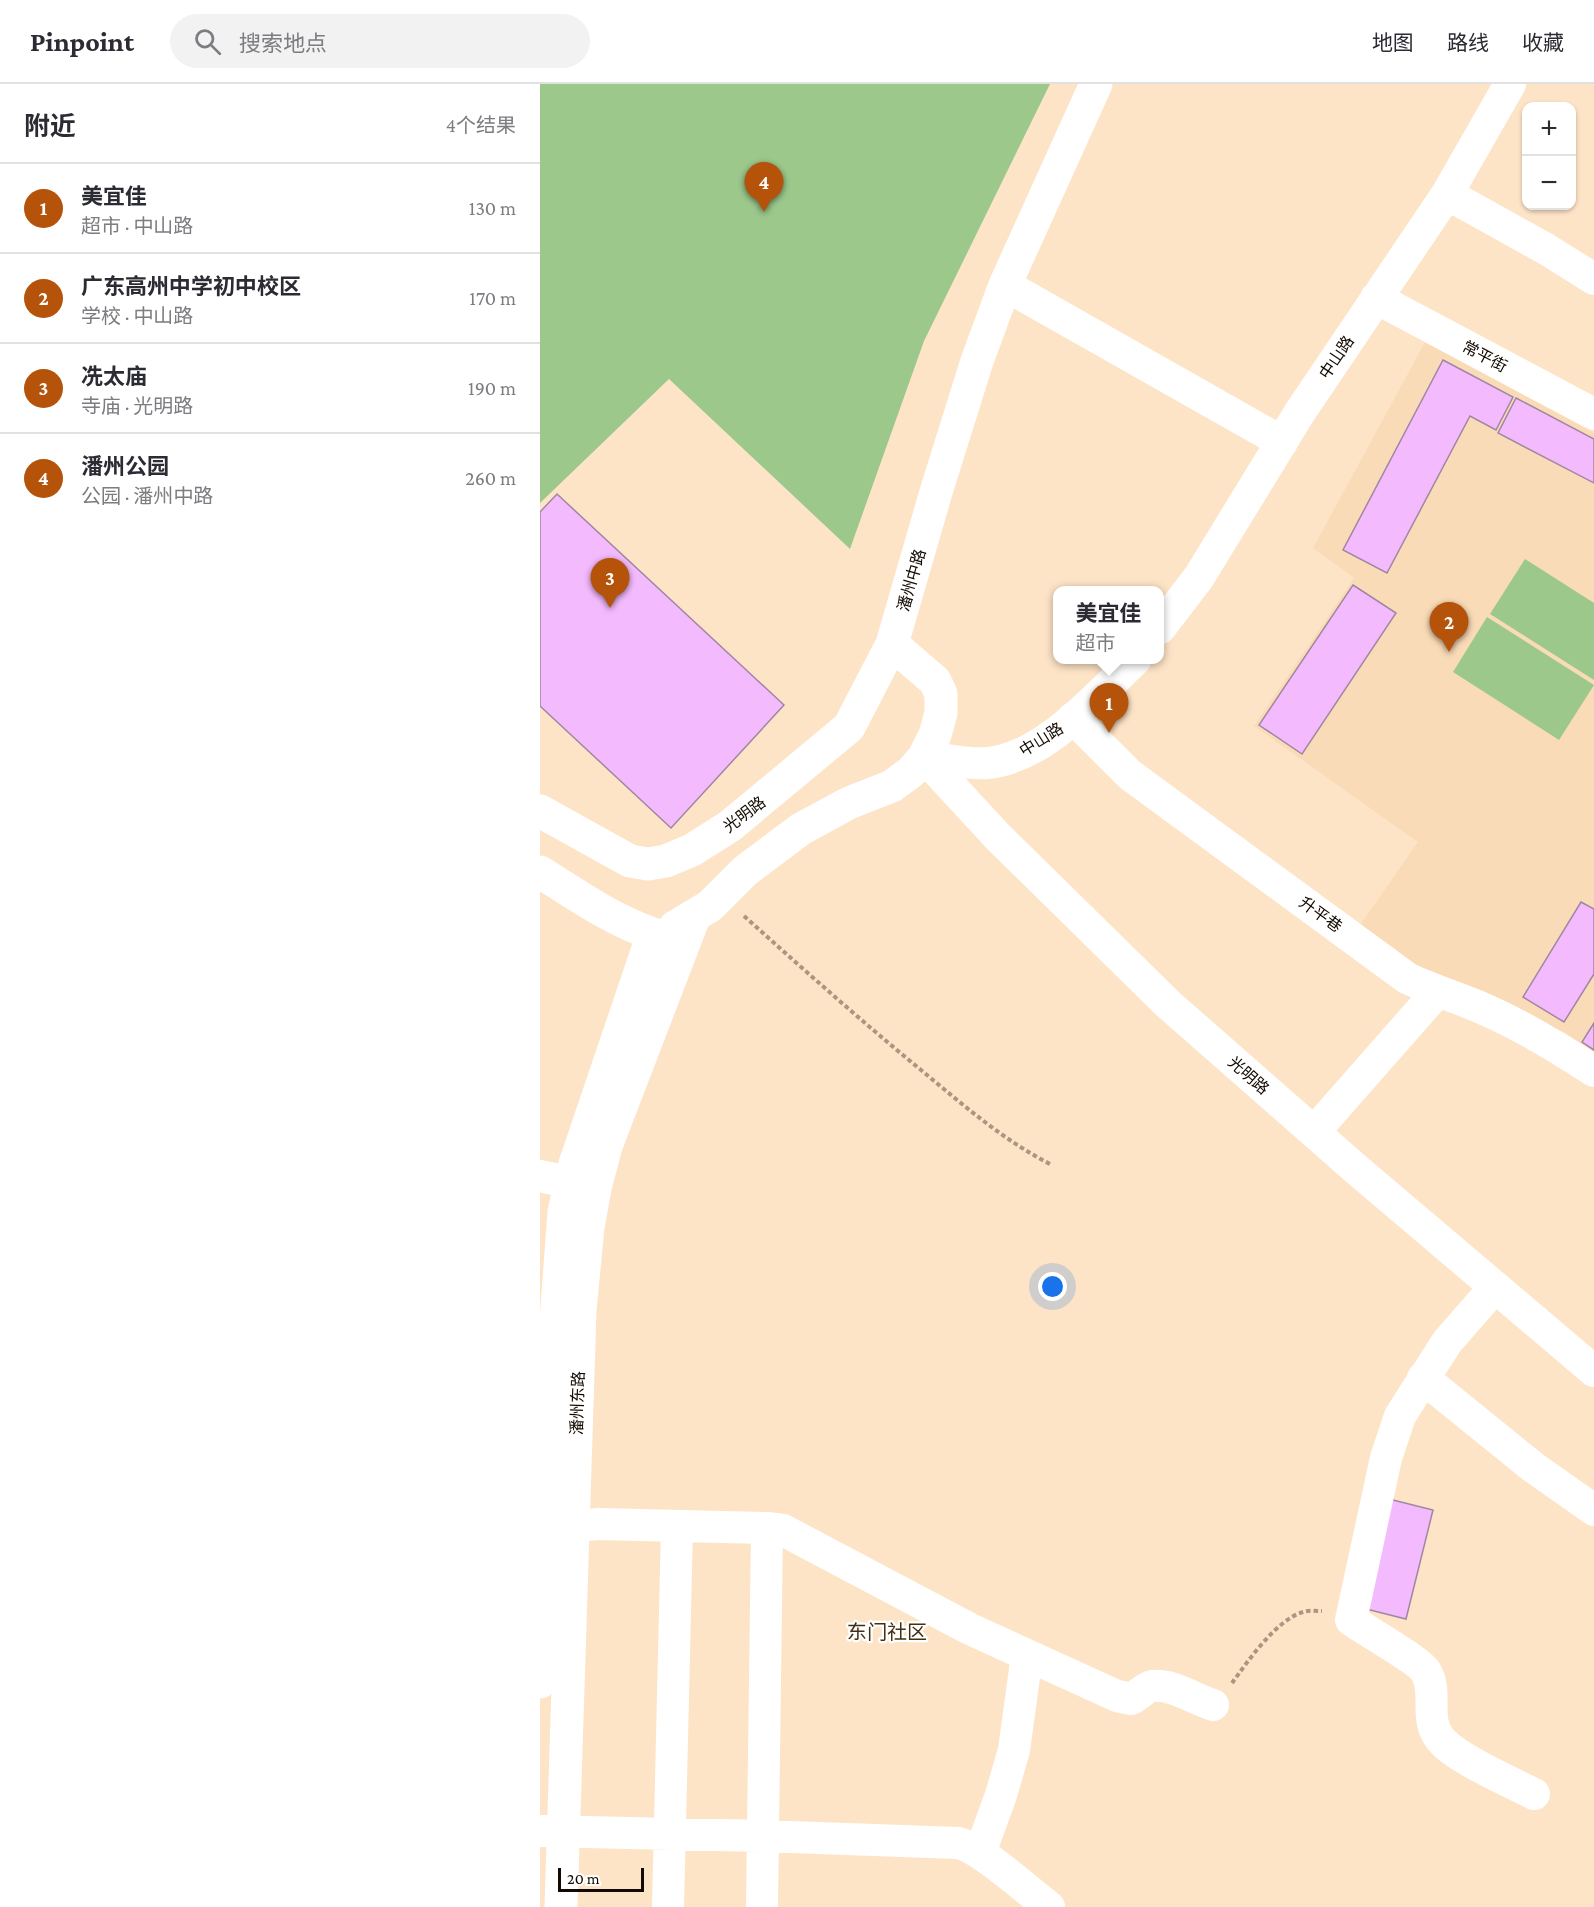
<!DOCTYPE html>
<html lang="zh">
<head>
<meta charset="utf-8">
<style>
	body { margin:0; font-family:"Crimson Pro","Noto Sans SC",serif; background:#f2f2f3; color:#2b2b33 }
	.controls { position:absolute; right:18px; top:18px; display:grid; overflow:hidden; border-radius:12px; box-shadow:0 2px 4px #0004 }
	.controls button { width:54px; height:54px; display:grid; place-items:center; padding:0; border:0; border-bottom:2px solid #e1e1e2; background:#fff; color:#2b2b33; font:30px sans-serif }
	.scale { position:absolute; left:18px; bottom:15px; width:86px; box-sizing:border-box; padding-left:6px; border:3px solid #120a02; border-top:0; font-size:16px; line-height:21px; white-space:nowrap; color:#120a02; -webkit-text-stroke:4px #fff; paint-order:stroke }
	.you { position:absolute; left:513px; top:1203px; width:21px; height:21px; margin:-15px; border:4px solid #fff; border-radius:50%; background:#1a73e8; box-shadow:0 0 0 9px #1a73e833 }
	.badge { display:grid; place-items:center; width:39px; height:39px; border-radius:50%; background:#b45309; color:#fff; font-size:20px; font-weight:700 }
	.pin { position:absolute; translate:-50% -50px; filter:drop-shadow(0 2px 3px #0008) }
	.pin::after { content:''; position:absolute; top:32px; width:21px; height:18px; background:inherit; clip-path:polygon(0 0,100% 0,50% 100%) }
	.popup { position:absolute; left:513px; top:502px; width:111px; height:78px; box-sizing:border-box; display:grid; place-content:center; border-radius:12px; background:#fff; filter:drop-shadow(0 2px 4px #0005); font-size:20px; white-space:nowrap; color:#7c7c81 }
	.popup b { font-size:22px; color:#2b2b33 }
	.popup::after { content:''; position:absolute; left:50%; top:100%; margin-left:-12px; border:12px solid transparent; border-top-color:#fff }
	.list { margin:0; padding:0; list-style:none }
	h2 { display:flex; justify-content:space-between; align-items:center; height:78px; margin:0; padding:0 24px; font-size:26px }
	h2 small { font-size:20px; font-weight:400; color:#7c7c81 }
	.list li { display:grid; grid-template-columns:39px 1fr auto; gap:18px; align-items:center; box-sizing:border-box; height:90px; padding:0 24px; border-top:2px solid #e1e1e2 }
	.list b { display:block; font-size:22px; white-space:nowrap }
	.list p { margin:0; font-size:20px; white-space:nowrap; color:#7c7c81 }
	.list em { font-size:20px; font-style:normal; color:#7c7c81 }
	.icon { flex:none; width:33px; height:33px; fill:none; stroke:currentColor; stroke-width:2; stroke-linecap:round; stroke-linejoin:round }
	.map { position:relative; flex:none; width:1054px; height:1823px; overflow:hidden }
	header { display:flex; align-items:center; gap:36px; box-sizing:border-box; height:84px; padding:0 30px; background:#fff; border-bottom:2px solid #e1e1e2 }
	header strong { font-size:28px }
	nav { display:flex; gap:33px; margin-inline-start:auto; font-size:21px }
	.search { width:420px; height:54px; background:#f2f2f3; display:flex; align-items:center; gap:15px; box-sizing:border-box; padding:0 21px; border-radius:33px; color:#7c7c81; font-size:22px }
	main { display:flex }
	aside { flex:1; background:#fff }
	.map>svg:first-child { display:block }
</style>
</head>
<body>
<header>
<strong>Pinpoint</strong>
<div class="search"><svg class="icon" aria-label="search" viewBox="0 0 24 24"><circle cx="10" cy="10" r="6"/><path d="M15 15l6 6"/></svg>搜索地点</div>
<nav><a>地图</a><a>路线</a><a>收藏</a></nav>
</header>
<main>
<aside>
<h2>附近<small>4个结果</small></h2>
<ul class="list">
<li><span class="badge">1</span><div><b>美宜佳</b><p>超市 · 中山路</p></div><em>130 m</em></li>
<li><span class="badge">2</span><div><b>广东高州中学初中校区</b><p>学校 · 中山路</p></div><em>170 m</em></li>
<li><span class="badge">3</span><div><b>冼太庙</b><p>寺庙 · 光明路</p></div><em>190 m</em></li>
<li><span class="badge">4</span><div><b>潘州公园</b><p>公园 · 潘州中路</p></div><em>260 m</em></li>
</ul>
</aside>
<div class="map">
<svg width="1054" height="1823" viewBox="0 0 1054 1823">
	<rect width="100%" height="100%" fill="#fee4c7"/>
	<!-- built -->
	<path fill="#fadbb7" d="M885 258 1054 349V968L1026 949 895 897 820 841 878 758 714 642 814 494 773 464Z"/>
	<!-- green -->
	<path fill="#9cc88c" d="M0 0H510L384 257 310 465 129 295 0 419Z
		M985 475 1054 519V596L950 530Z
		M947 533 1054 601 1019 656 913 588Z"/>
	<!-- building -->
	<path fill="#f4bafe" stroke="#9f87a3" stroke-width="1.5" d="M903 276 973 313 956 346 930 332 847 489 803 466Z
		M976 314 1054 355V399L958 349Z
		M17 410 244 621 131 744 0 622V428Z
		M813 501 856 529 762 670 719 641Z
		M1041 818 1054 825V890L1024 938 983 913Z
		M1054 939V966L1042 958Z
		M845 1414 893 1426 866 1535 818 1523Z"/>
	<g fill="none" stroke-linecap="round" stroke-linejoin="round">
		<!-- path -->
		<path stroke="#aa9681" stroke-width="4" stroke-dasharray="4.5 3" stroke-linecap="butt" d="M204 832C262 884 320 936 381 986 422 1020 463 1056 510 1080
			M692 1599C708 1577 736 1536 763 1528 769 1526 776 1527 782 1527"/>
		<!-- minor -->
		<path stroke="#fff" stroke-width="32" d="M907 110 1006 165 1054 195
			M465 201 742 358
			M836 214 1054 330
			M620 544 659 493 760 328 907 110 970 0
			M533 634 590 691 867 894C892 906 919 914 944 925 983 942 1019 964 1054 987
			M384 673 458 753 628 920 816 1085 1054 1287
			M384 673C403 675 429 681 448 679 505 673 556 613 595 576
			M774 1048 897 908
			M0 1092 55 1104
			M955 1203 907 1258 860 1332 846 1374 811 1536C825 1546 880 1577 886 1588 899 1610 882 1636 903 1658 920 1676 971 1698 994 1710
			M883 1294 993 1383 1054 1426
			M7 1435 33 1442 59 1440 227 1444 243 1446 430 1545 577 1612 591 1615C598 1612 604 1604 612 1602 633 1600 654 1615 673 1621
			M0 1747 223 1752 418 1759C440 1763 488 1807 509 1823
			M440 1769 461 1711 474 1666 487 1571
			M128 1823 137 1443
			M222 1823 227 1444"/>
		<!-- major -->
		<path stroke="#fff" stroke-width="33" d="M0 727 90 777 108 780 126 777 152 766 190 742 309 643 352 560 396 408 437 277 465 201 556 0
			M0 788C37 811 72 836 113 850
			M135 843 170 822 205 787 261 745 309 719 352 702 371 688 384 673 395 651 401 629V610L395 597 352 560
			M0 1598 8 1345 24 1128 35 1080 113 850
			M21 1823 40 1226 48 1143 55 1104 66 1062 154 833"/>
	</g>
	<g text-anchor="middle" stroke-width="4.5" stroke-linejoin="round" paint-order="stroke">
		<!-- street labels -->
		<g font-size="16" fill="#120a02" stroke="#fff">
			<text transform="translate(945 272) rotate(28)" y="6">常平街</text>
			<text transform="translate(796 273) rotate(-56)" y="6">中山路</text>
			<text transform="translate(371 496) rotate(-74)" y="6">潘州中路</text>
			<text transform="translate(501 655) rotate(-32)" y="6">中山路</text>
			<text transform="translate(204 730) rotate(-37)" y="6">光明路</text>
			<text transform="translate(781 830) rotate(36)" y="6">升平巷</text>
			<text transform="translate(709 991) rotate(41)" y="6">光明路</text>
			<text transform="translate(37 1319) rotate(-88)" y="6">潘州东路</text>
		</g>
		<!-- quarter labels -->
		<g font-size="20" fill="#432f16" stroke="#fff">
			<text x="347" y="1555">东门社区</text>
		</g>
	</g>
</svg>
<div class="controls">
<button>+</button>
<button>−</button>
</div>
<div class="scale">20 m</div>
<div class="you"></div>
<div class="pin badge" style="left:569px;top:649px">1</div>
<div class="popup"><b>美宜佳</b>超市</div>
<div class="pin badge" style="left:909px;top:568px">2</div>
<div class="pin badge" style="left:70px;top:524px">3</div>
<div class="pin badge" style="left:224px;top:128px">4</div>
</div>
</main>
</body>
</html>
